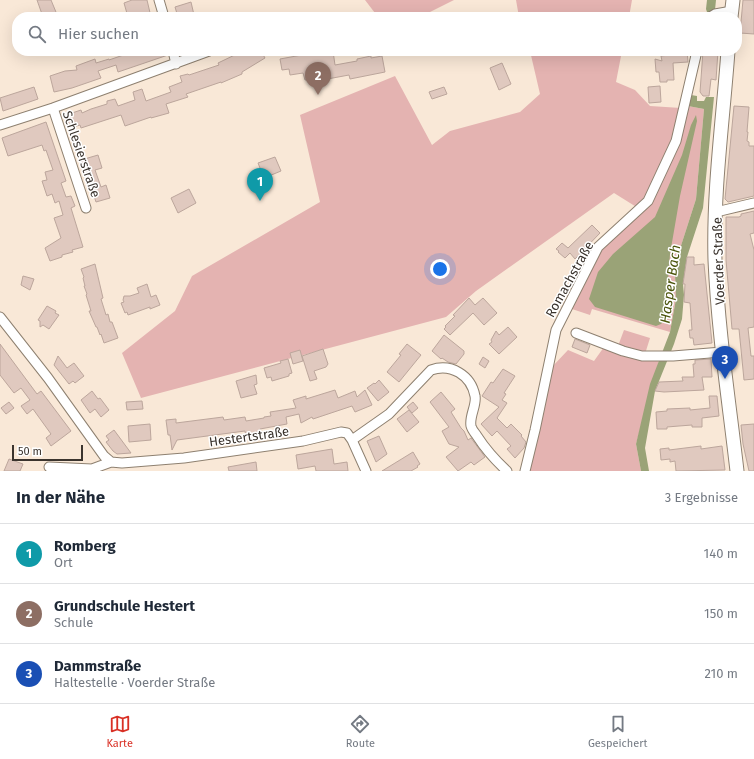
<!DOCTYPE html>
<html lang="de">
<head>
<meta charset="utf-8">
<style>
	body { margin:0; font-family:"Fira Sans",sans-serif; background:#f6f6f7; color:#1f2937 }
	.scale { position:absolute; left:12px; bottom:10px; width:71px; box-sizing:border-box; padding-left:4px; border:2px solid #3b342e; border-top:0; font-size:11px; line-height:14px; white-space:nowrap; color:#3b342e; -webkit-text-stroke:3px #fff; paint-order:stroke }
	.you { position:absolute; left:440px; top:269px; width:14px; height:14px; margin:-10px; border:3px solid #fff; border-radius:50%; background:#1a73e8; box-shadow:0 0 0 6px #1a73e833 }
	.badge { display:grid; place-items:center; width:26px; height:26px; border-radius:50%; background:#d93025; color:#fff; font-size:13px; font-weight:700 }
	.pin { position:absolute; translate:-50% -33px; filter:drop-shadow(0 1px 2px #0008) }
	.pin::after { content:''; position:absolute; top:21px; width:14px; height:12px; background:inherit; clip-path:polygon(0 0,100% 0,50% 100%) }
	.list { margin:0; padding:0; list-style:none }
	h2 { display:flex; justify-content:space-between; align-items:center; height:52px; margin:0; padding:0 16px; font-size:17px }
	h2 small { font-size:13px; font-weight:400; color:#747a83 }
	.list li { display:grid; grid-template-columns:26px 1fr auto; gap:12px; align-items:center; box-sizing:border-box; height:60px; padding:0 16px; border-top:1px solid #e0e1e3 }
	.list b { display:block; font-size:15px; white-space:nowrap }
	.list p { margin:0; font-size:13px; white-space:nowrap; color:#747a83 }
	.list em { font-size:13px; font-style:normal; color:#747a83 }
	.icon { flex:none; width:22px; height:22px; fill:none; stroke:currentColor; stroke-width:2; stroke-linecap:round; stroke-linejoin:round }
	.map { position:relative; flex:none; width:754px; height:471px; overflow:hidden }
	.search { position:absolute; background:#fff; box-shadow:0 4px 16px #0002; left:12px; right:12px; top:12px; height:44px; display:flex; align-items:center; gap:10px; box-sizing:border-box; padding:0 14px; border-radius:16px; color:#747a83; font-size:15px }
	.sheet { height:232px; background:#fff }
	nav { display:flex; justify-content:space-around; align-items:center; box-sizing:border-box; height:56px; border-top:1px solid #e0e1e3; background:#fff; font-size:11px; color:#747a83 }
	nav a { display:grid; justify-items:center; gap:2px }
	nav .on { color:#d93025 }
	.map>svg:first-child { display:block }
</style>
</head>
<body>
<div class="map">
<svg width="754" height="471" viewBox="0 0 754 471">
	<rect width="100%" height="100%" fill="#f9e8d7"/>
	<!-- green -->
	<path fill="#e4b3b1" d="M365 0H454L420 17H378Z
		M516 0H632L629 17H519Z
		M530 51H622L616 82 635 90 650 106 681 108 666 161 638 208 614 193 476 291 446 317 141 398 122 353 175 311 192 276 320 202 300 115 395 76 432 145 450 131 520 112 540 94Z
		M688 106 704 109 696 199 678 255 675 274 676 299 670 332 592 309 590 315 572 309 600 250 645 207Z
		M624 330 650 338 645 354 618 346Z
		M604 347 660 357 636 444 641 471H530L551 368 568 350 594 361Z"/>
	<!-- water -->
	<path fill="#9aa377" d="M707 0H716L715 10 708 15 706 9Z
		M691 95 697 96V101H704L706 97H714L703 208 687 257 683 284 684 295 682 319 674 344 655 391 645 448 649 471H641L636 444 650 384 670 332 676 299 675 274 678 255 696 199 704 109 688 106Z
		M696 115 697 121 680 196 670 254 665 320 661 324 656 326 595 307 589 299 598 272 613 254 655 217 682 155 691 125Z"/>
	<!-- building -->
	<path fill="#e0c9bf" stroke="#bca69c" d="M37 0H51L58 17H43Z
		M132 0H147L151 17H128L124 3Z
		M743 0H754V34L740 33Z
		M191 2 194 15 188 17H178L175 7Z
		M135 51H167L168 55 121 71 118 72 116 65 98 71 101 78 72 88 54 92 50 76 65 71 77 70 76 66 95 59 96 63 109 59V60Z
		M243 51H261L265 58 242 72V74L221 83V82L186 94 188 97 166 104 169 113 151 118V117L125 126 121 115 81 128 80 125 70 128 66 115 81 110 82 113 91 109 107 104V101L115 99 118 106 135 100 133 92 142 89 146 101 171 92 169 87 182 82 180 76 188 74 189 75 219 65 218 63Z
		M306 51H333L335 65 357 61V59L371 56V58L382 56 385 72 350 79 349 75 322 80V78L305 80 303 73 290 75 289 69 282 70 280 59 307 54Z
		M672 51H687L688 62 673 63 674 80H667V82H660L659 72H656L655 59 662 61 661 56 669 55V52Z
		M703 51H718L716 80 711 79 709 96H703L700 92Z
		M502 63 511 84 499 90 490 68Z
		M660 86 661 102 649 103 648 87Z
		M34 87 38 99 3 111 0 98Z
		M444 87 447 94 432 99 429 92Z
		M734 106 749 107 747 132H748L747 141 749 142V146H754V196L728 202 725 199Z
		M46 122 66 181 61 183 66 197 71 196 75 206 71 208 83 247 72 250 73 252 62 255V257L50 261 45 248 61 238 54 218 63 215 59 201 55 203 52 194 47 196 42 181 47 180 45 172 53 170 46 150 44 151 42 145 8 156 2 138Z
		M98 155 102 168 95 170 101 187 106 185 110 198 96 202 92 190H93L81 160Z
		M275 157 281 171 264 178 258 163Z
		M189 189 196 203 178 213 171 198Z
		M754 211V233L750 234 754 250V327L748 328 751 356H754V379L744 380 739 329H732L726 260V217H739L741 216V214Z
		M592 225 600 233 575 259 570 253 565 258 558 252 559 251 556 249 562 243 568 248Z
		M687 257H694V265L704 264 712 343 694 345 693 338H690L689 330H692L690 303 684 302 685 284H683Z
		M95 264 103 298 101 299 106 315 108 314 110 322H112L118 338 104 343 101 334 100 335 97 327H96L89 311H91L86 295 87 294 84 286H85L83 278 84 277 81 269Z
		M23 276 34 279 30 290 21 285Z
		M147 284 151 297 156 295 160 305 150 309V307L128 315 127 312 125 313 121 303 124 302 123 300 124 296H130L139 293 137 288Z
		M469 298 475 305 483 298 497 313 484 325 473 313 450 335 444 329 446 327 445 326 455 316 453 315Z
		M47 306 56 311 55 313 59 315 49 329 43 325 40 327V321L38 320Z
		M508 327 517 337 499 354 489 344 492 342 491 340 496 331 499 335Z
		M444 335 464 351V354L456 364 448 362 442 358 441 359 432 351Z
		M575 339 590 345 587 353 572 347Z
		M0 344 37 394 41 391 71 431 51 446 46 438 51 434 38 416 33 409 27 414 21 406 30 400 21 388 14 393 0 375Z
		M407 344 421 355 399 382 387 372 401 355 399 354Z
		M323 349 328 364 326 367 314 371 317 379 310 381 302 356Z
		M300 350 303 361 293 364 290 353Z
		M58 356 67 368 74 363 84 376 75 383 73 381 69 384 54 365Z
		M483 357 489 361 485 368 479 364Z
		M288 359 292 373 289 374V376L272 381 271 377 267 378 264 368 281 363 280 361Z
		M711 359 712 377H702L704 390 664 392 655 391 659 382 683 381 682 377H694L693 364H695V360Z
		M503 369 515 376 504 393 506 394 502 400 507 403 497 418 507 428 511 424 522 435 521 436 526 442 524 448 515 458 507 449 511 446 497 431 492 436 481 424 499 407 482 396 491 382 493 383Z
		M256 375 257 384 254 385 257 394 241 398 236 381Z
		M379 380 389 392 378 401 367 388 374 383 375 384Z
		M335 390 338 398 355 391 357 397 365 390 372 405 355 412 352 406 313 419 312 417 301 423 299 414 286 417 287 424 260 429 261 434 246 436 245 431 177 440 172 450 170 435H168L166 420 176 419V423L223 417 224 420 245 417 246 421 264 418V417L271 416 270 412 296 408 293 400 306 396V399Z
		M92 391 98 399 100 398 109 410 101 417 95 409 90 413 81 400Z
		M441 392 455 409 451 412 461 428 464 431 468 440 471 438 485 457 474 465 471 462 458 471 446 457 459 447 449 444 442 431 449 427 430 402Z
		M709 396H717L719 416 702 418V427H692V425L679 426 667 427V429H657L656 412 667 411V409L690 408V410L710 408Z
		M142 401 143 409 127 410 126 402Z
		M9 402 14 408 6 414 1 408Z
		M413 402 418 408 412 413 407 407Z
		M409 410 419 422 407 432 397 419Z
		M150 424 151 440 129 442 128 426Z
		M754 424V471H749L743 444 741 425Z
		M114 430 131 453 117 454 113 451 106 442 109 440 106 436Z
		M379 436 387 454 376 462 367 441Z
		M701 446V449L722 446 725 470 676 471 675 461 670 462V459L661 460 660 449 669 448V450Z
		M332 449 334 464 347 462 348 471H316L315 466 298 469 296 455Z
		M413 452 420 464 417 466 418 467 411 471H382Z
		M9 459 23 464 20 471H4Z
		M256 462 257 471H229L228 467Z"/>
	<g fill="none" stroke-linecap="round" stroke-linejoin="round">
		<!-- minor casing -->
		<g stroke="#8e8070" stroke-width="11">
			<path id="minor" d="M159 0 164 17
				M710 17 715 14 732 11
				M173 51 176 64
				M53 108 86 208
				M0 125 53 108 209 51
				M716 212 754 203
				M0 317 48 378 104 456 111 462 122 463 184 458 303 441 341 432 347 433 352 440 366 471
				M576 333 623 351 642 356H673L722 352
				M352 440 389 414 431 370C451 363 471 375 475 396 477 405 469 416 471 426 472 430 475 433 477 436 486 450 495 460 507 471
				M49 467 92 469 111 462
				M525 471 535 430 556 330 598 247 648 201 676 141 697 51"/>
		</g>
		<!-- secondary casing -->
		<g stroke="#8e8070" stroke-width="15">
			<path id="secondary" d="M731 17 733 0
				M728 51C723 120 713 190 715 260 718 331 729 401 737 471"/>
		</g>
		<!-- minor -->
		<use href="#minor" stroke="#fff" stroke-width="9"/>
		<!-- secondary -->
		<use href="#secondary" stroke="#fff" stroke-width="13"/>
	</g>
	<g text-anchor="middle" stroke-width="3" stroke-linejoin="round" paint-order="stroke">
		<!-- street labels -->
		<g font-size="13" fill="#3b342e" stroke="#fff">
			<text transform="translate(82 154) rotate(71)" y="5">Schlesierstraße</text>
			<text transform="translate(718 261) rotate(-92)" y="5">Voerder Straße</text>
			<text transform="translate(569 279) rotate(-61)" y="5">Romachstraße</text>
			<text transform="translate(249 436) rotate(-8)" y="5">Hestertstraße</text>
		</g>
		<!-- water labels -->
		<g font-size="14" font-style="italic" fill="#4b540b" stroke="#fff">
			<text transform="translate(670 284) rotate(-82)" y="5">Hasper Bach</text>
		</g>
	</g>
</svg>
<div class="scale">50 m</div>
<div class="you"></div>
<div class="pin badge" style="left:260px;top:201px;background:#0f9aa8">1</div>
<div class="pin badge" style="left:318px;top:95px;background:#8d6e63">2</div>
<div class="pin badge" style="left:725px;top:379px;background:#1a4fb4">3</div>
<div class="search"><svg class="icon" aria-label="search" viewBox="0 0 24 24"><circle cx="10" cy="10" r="6"/><path d="M15 15l6 6"/></svg>Hier suchen</div>
</div>
<section class="sheet">
<h2>In der Nähe<small>3 Ergebnisse</small></h2>
<ul class="list">
<li><span class="badge" style="background:#0f9aa8">1</span><div><b>Romberg</b><p>Ort</p></div><em>140 m</em></li>
<li><span class="badge" style="background:#8d6e63">2</span><div><b>Grundschule Hestert</b><p>Schule</p></div><em>150 m</em></li>
<li><span class="badge" style="background:#1a4fb4">3</span><div><b>Dammstraße</b><p>Haltestelle · Voerder Straße</p></div><em>210 m</em></li>
</ul>
</section>
<nav>
<a class="on"><svg class="icon" aria-label="map" viewBox="0 0 24 24"><path d="M3 6l6-2 6 2 6-2v14l-6 2-6-2-6 2zM9 4v14M15 6v14"/></svg>Karte</a>
<a><svg class="icon" aria-label="directions" viewBox="0 0 24 24"><path d="M12 3l9 9-9 9-9-9zM9 14v-3h6M13 9l2 2-2 2"/></svg>Route</a>
<a><svg class="icon" aria-label="saved" viewBox="0 0 24 24"><path d="M7 4h10v16l-5-4-5 4z"/></svg>Gespeichert</a>
</nav>
</body>
</html>
